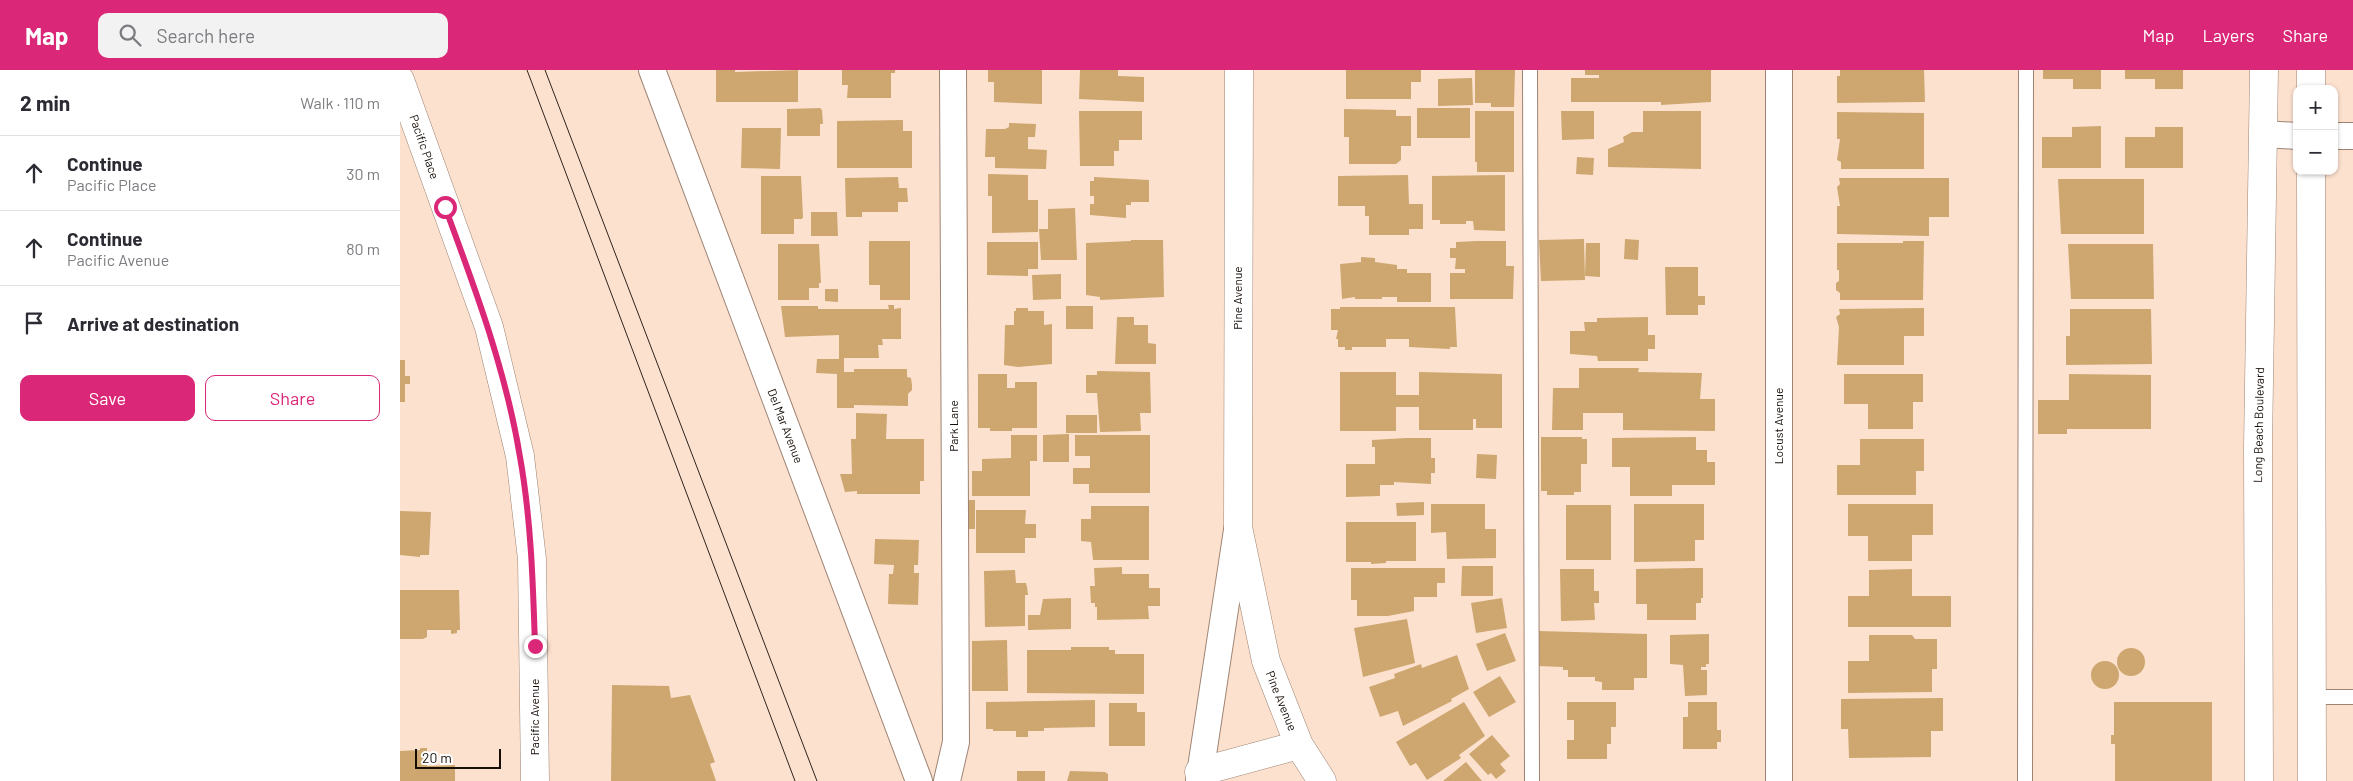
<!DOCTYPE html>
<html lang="en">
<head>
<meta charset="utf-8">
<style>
	body { margin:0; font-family:Barlow,sans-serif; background:#f2f2f3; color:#2b2b33 }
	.controls { position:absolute; right:15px; top:15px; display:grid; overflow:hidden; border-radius:10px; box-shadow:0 1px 4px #0004 }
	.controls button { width:45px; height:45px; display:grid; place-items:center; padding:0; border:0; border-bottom:1px solid #e1e1e2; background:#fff; color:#2b2b33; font:25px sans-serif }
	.scale { position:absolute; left:15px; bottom:12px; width:86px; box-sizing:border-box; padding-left:5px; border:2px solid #160d07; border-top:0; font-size:14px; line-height:18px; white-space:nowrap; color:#160d07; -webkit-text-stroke:4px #fff; paint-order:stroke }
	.stop { position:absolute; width:15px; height:15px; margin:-11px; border:4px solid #db2777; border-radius:50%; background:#fff }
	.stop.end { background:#db2777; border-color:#fff; box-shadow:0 1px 5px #0008 }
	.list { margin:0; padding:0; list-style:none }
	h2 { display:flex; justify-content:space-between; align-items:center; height:65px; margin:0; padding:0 20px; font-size:21px }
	h2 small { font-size:16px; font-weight:400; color:#7c7c81 }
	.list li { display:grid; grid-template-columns:32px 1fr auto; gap:15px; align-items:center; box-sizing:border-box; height:75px; padding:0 20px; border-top:1px solid #e1e1e2 }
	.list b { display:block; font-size:19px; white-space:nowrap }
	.list p { margin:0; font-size:16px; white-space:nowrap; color:#7c7c81 }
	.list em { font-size:16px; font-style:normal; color:#7c7c81 }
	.actions { display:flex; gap:10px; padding:15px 20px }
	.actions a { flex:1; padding:11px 0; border:1px solid #db2777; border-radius:10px; text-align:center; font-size:18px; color:#db2777 }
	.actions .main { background:#db2777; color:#fff }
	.icon { flex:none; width:28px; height:28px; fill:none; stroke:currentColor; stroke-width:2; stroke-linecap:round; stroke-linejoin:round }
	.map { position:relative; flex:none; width:1953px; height:711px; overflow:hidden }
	header { display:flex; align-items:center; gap:30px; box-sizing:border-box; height:70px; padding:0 25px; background:#db2777; color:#fff }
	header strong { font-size:24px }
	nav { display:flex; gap:28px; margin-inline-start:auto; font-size:18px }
	.search { width:350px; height:45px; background:#f2f2f3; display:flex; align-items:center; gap:12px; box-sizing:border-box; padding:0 18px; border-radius:10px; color:#7c7c81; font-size:19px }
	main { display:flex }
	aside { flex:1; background:#fff }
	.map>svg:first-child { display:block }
</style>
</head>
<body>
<header>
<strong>Map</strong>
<div class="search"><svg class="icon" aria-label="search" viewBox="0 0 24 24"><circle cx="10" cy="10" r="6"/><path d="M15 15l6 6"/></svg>Search here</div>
<nav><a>Map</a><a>Layers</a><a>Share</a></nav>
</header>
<main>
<aside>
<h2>2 min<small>Walk · 110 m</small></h2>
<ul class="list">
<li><svg class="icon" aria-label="ahead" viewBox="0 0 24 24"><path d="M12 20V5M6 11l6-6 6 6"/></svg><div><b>Continue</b><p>Pacific Place</p></div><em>30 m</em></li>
<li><svg class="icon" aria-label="ahead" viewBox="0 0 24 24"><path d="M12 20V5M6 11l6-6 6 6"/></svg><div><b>Continue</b><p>Pacific Avenue</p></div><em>80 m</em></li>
<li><svg class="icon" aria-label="arrive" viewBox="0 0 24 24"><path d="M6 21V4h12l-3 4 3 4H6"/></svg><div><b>Arrive at destination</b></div></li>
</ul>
<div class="actions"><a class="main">Save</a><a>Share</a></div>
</aside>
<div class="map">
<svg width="1953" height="711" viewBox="0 0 1953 711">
	<rect width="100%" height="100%" fill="#fde1cf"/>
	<!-- building -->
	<path fill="#cda76f" d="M316 0H335V2L398 0V32H316Z
		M442 0H495V3H491V28H447L448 15H442Z
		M588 0H642V34L594 32V12H588Z
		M680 0H718V6L744 7V32L679 29Z
		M946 0H1021V12H1011V29H946Z
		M1075 0H1115L1114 37H1091V33H1075Z
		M1185 0H1311V32L1261 35V32H1171V8H1199V5H1185Z
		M1440 0H1524L1525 32 1437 33V6H1440Z
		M1643 0H1701V19H1673V9H1643Z
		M1725 0H1783V19H1755V9H1725Z
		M1072 8 1073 35 1038 36V9Z
		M420 38 422 40 423 54H420V66H387V39Z
		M1017 38H1070V68H1017Z
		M944 39 996 40V46H1011V76H1001V90L996 94H949V67H944Z
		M679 41H742V70H719V81H714V96H680Z
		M1075 41H1114V102H1077V92H1075Z
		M1161 41H1194V69L1162 70Z
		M1243 41H1301V99L1208 97V79L1224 72 1223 67 1232 62H1243Z
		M1437 42 1524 43V99H1441V92L1437 90 1440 69H1437Z
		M503 50V61H512V98H437V51Z
		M609 53 636 54 635 67H628V79L647 80 646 99 595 98V87H585L586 59H605L609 57Z
		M1701 56V98H1642V67H1672V57Z
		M1755 57H1783V98H1725V67H1755Z
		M342 58H381L380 99 341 98Z
		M1177 87 1194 88 1193 105 1176 104Z
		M588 104 628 105V130H638V162L592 163V126H588Z
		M1008 105 1009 134H1023V159H1009V165H969V146H965V136H938V106Z
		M1105 105V161L1074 160 1073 151H1066V154H1040V150H1032V106Z
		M361 106H401L403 147 402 149H394V164H361Z
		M498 107 499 118H507L508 132H498V142H462V147H446L445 108Z
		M694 107 749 110V132H731V135H726V148L690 145V134H694V126H690V111H694Z
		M1439 108H1549V147H1529V166L1437 164V136H1440L1437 117 1440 114Z
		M1658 109H1744V164H1661Z
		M675 138 677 190H641L639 159H648V139Z
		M411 142H437L438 166H411Z
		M1184 169 1185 210 1141 211 1139 170Z
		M1225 169 1239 170 1238 190 1224 189Z
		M731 170H763L764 227 700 230V227L686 225V173L731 171Z
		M469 171H510V230H480V215H469Z
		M1077 171H1106V196H1114L1113 229H1050V203H1065V199H1055L1056 188H1050V178H1056V172Z
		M1503 171H1524L1523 230H1440V223L1436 220V213L1439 211V200H1437V173H1503Z
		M587 172H638V199H628V206L587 205Z
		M1186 173H1200V207L1185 206Z
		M378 174H419L421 213H419V218H409V230H378Z
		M1668 174H1753L1754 229H1671Z
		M961 187 975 188V192L997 195V199H1007V203H1031V232H997V227H982V229H955V227L942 229 940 194 961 192Z
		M1265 197H1298V226H1305V235H1298V245H1266Z
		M661 204V229L633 230 632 205Z
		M425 219H438V232L425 231Z
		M488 235H494V239L501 238V269H482L483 275H478L479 288H444V302H454V299H507V307L511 308 512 315V320L508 324V336L454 335V338H437V304L416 303 417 289H439V265L385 267 381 236H418V239H489Z
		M666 236H693V259H666Z
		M940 237H1055L1057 277H1050V279L1009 277V269H986V277H952V280H945V277H938V269H936L938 260H931V239H940Z
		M616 238H628V241H644V255L652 254V294L618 297 604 295 605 255H614V241H616Z
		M1524 238V266H1504V295H1437L1439 257 1436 247 1440 244 1439 239Z
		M1670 239H1751L1752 294 1666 295V266H1670Z
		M717 247H734V255H748V273L756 274V294H715Z
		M1248 247V265H1255V279H1248V291H1198L1197 286 1170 284V261H1185L1184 252H1197V248Z
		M0 290H5V306H10V314H5V332H0Z
		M1179 298H1239L1238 302 1302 303 1300 329H1315V361L1223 360V343H1183V360H1152L1153 318H1179Z
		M697 301 750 302 751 343H740L741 361 700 362 697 323H686V305H697Z
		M940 302H996V325H1019V302L1102 304V358H1076V349H1073V360H1019V337H996V361H940Z
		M578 304H607V318H615V312H637V358H612V361H590V358H578Z
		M1444 304H1523V332H1513V359H1468V334H1444Z
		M1669 304 1751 305V359H1667V364H1638V330H1669Z
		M456 343 487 344 486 369H524V411H520V424H457V421L445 422 440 404H452L451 369H456Z
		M666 345H697V363H666Z
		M669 364V392H643V365Z
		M611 365H637V391H630V426H572V401H582V389L611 388Z
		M675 365H750V423H689V414H673V398H690V386H675Z
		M1141 367H1182V369H1187V394H1181V422H1174V425H1147V421H1141Z
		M1296 367V380H1307V392H1315V415H1272V426H1230V397H1212V368Z
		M1006 368H1031V388H1035V403H1031V414L994 412V415H980V426L946 427V394H975V377H972V370Z
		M1460 369H1524V401H1516V425H1437V395H1460Z
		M1077 384 1097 385 1096 409 1076 408Z
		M563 430H575V459H563Z
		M1024 432V445L997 446 996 433Z
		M1031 434H1085V459H1096V488L1047 489 1046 462 1031 463Z
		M1234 434H1304V470H1295V491L1234 492Z
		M1448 434H1533V465H1512V491H1468V466H1448Z
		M1166 435H1211V490H1166Z
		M691 436H749V490H693L691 472 681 471V449H691Z
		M576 440H626L625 454H636V468H625V483H576Z
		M0 441 31 442 29 485H20V487L0 485Z
		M946 452H1016V491H986V493L971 494V492H946Z
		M475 469 519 470 518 495H514V503H519L518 535 488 534 489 504H493L494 495 474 494Z
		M1062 496H1093V526H1061Z
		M722 497V504H749V518H760V536H748L749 549 697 550V537H695V533H691L690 516H695L694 498Z
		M951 498H1045V513H1037V527H1014V541L988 546H957V530H951Z
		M1294 498H1303V528H1301V533H1296V550H1247V534H1236V499Z
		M1160 499H1194V521H1199V533H1194L1195 550 1161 551Z
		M1512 499V526H1551V557H1448V526H1469V500Z
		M615 500 616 513H626L627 517 628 525H625V556L585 557 584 501Z
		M0 520H59L60 560H57V563L51 564V560H27V567L23 569H0Z
		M671 528V559L628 560V545H640L643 529Z
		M1102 528 1107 558 1076 563 1071 533Z
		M1007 549 1015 593 963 607 954 558Z
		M1138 561 1247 564V608H1234V620H1202V612L1195 611V607H1168V600H1163V597L1137 596Z
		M1105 563 1116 591 1087 601 1076 574Z
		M1309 564V594H1306V597H1301V600H1307V625L1285 626 1283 595 1270 594V565Z
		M1469 565H1512L1515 569H1537V599H1532V622L1448 623V591H1469Z
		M607 570 608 621H572V571Z
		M671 577H709V580H715V584H744V624L627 623V580H671Z
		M1717 592a14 14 0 1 1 28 0a14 14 0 1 1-28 0Z
		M1057 585 1069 619 1051 629 1052 631 1003 656 998 641 980 647 969 617 995 608 994 604 1021 594 1022 598Z
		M1691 605a14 14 0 1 1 28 0a14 14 0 1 1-28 0Z
		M1100 606 1116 632 1089 647 1073 622Z
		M212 615 269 616 271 628 290 625 315 692 310 694 316 711H211Z
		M1543 628V661H1531V687L1449 688 1448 659H1441V629Z
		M695 630V657L644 658V661H628V667H616V661H593V659H586V632Z
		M1064 632 1085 666 1059 685 1061 688 1027 710 1016 693 1010 696 996 672Z
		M1167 632H1216V657H1211V674H1207V689H1167V670H1174V650H1167Z
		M1288 632H1317V660H1321V672H1317V679H1283V647H1288Z
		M1714 632H1812V711H1715V674H1711V665H1714Z
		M709 633H737V642H745V676H709Z
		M1092 665 1110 686 1100 694 1106 701 1096 709 1091 703 1088 705 1069 684Z
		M20 678H27V696L55 695V711H0V681L20 680Z
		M1066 692 1082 711H1043Z
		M617 701H645V711H617Z
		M670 701 705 702 708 704V711H667Z"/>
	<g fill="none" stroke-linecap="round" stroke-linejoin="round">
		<!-- service casing -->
		<g stroke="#9d8474" stroke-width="16">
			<path id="service" d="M1130 0 1132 711
				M1912 627H1953
				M1625 711 1626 0"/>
		</g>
		<!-- minor casing -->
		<g stroke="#9d8474" stroke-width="28">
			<path id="minor" d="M252 0 519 711
				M1379 0V711
				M1864 64 1897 66
				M1934 66H1953
				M547 711 556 672 553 0
				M799 711 837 460"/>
		</g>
		<!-- tertiary casing -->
		<g stroke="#9d8474" stroke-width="29">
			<path id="tertiary" d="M839 0 838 457 866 591 899 675 922 711
				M799 702 899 675"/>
		</g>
		<!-- secondary casing -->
		<g stroke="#9d8474" stroke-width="29">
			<path id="secondary" d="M0 10 89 257 120 386 132 489 135 711"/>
		</g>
		<!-- primary casing -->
		<g stroke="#9d8474" stroke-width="29">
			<path id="primary" d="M1911 0V19
				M1911 101 1912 711
				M1859 711 1858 376 1864 0"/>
		</g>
		<!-- service -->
		<use href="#service" stroke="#fff" stroke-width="14"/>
		<!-- minor -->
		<use href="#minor" stroke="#fff" stroke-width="26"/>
		<!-- tertiary -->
		<use href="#tertiary" stroke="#fff" stroke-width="28"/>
		<!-- secondary -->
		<use href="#secondary" stroke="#fff" stroke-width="28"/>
		<!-- primary -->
		<use href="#primary" stroke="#fff" stroke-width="28"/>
		<!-- tram -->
		<path stroke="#2f241d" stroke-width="1" d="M127 0 395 711
			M145 0 417 711"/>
	</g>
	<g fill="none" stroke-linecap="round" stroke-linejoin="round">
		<!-- route -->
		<path stroke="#db2777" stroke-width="6" d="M45 137C75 218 106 301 120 387 131 449 133 512 135 576"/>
	</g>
	<g text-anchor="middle" stroke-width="4" stroke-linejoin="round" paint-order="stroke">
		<!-- street labels -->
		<g font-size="12" fill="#160d07" stroke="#fff">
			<text transform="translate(24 77) rotate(71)" y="4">Pacific Place</text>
			<text transform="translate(838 228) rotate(-90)" y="4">Pine Avenue</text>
			<text transform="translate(1859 355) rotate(-89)" y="4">Long Beach Boulevard</text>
			<text transform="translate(385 356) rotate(69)" y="4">Del Mar Avenue</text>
			<text transform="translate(554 356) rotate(-90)" y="4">Park Lane</text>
			<text transform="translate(1379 356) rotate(-90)" y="4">Locust Avenue</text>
			<text transform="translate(881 631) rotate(68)" y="4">Pine Avenue</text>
			<text transform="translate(135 647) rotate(-90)" y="4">Pacific Avenue</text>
		</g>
	</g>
</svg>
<div class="controls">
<button>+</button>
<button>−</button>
</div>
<div class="scale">20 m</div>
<div class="stop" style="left:45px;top:137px"></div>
<div class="stop end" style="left:135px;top:576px"></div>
</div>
</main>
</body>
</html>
